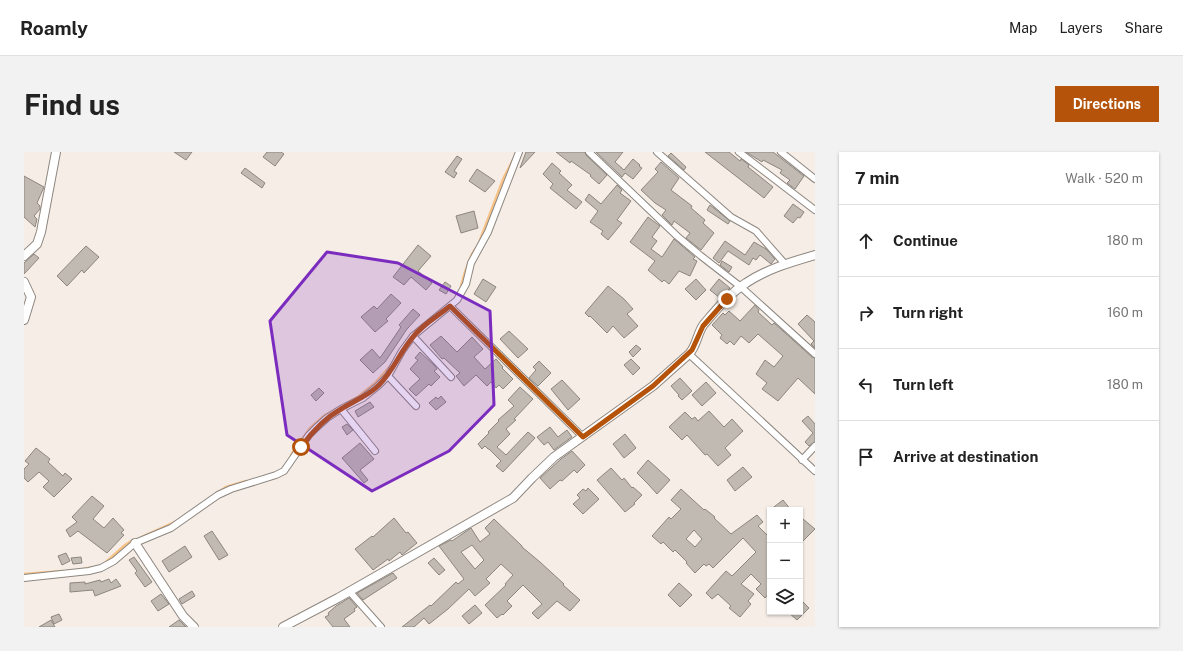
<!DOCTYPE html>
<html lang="en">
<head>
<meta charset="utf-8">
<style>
	body { margin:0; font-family:"Public Sans",sans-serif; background:#f2f2f2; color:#222 }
	.controls { position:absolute; right:12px; bottom:12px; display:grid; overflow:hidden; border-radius:0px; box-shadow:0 1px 3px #0004 }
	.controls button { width:36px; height:36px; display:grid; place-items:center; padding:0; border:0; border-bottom:1px solid #e0e0e0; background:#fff; color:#222; font:20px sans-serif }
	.stop { position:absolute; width:12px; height:12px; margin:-9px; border:3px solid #b45309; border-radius:50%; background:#fff }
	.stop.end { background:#b45309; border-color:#fff; box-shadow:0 1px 4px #0008 }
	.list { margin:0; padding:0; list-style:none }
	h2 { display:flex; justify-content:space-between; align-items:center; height:52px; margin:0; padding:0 16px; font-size:17px }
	h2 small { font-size:13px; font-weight:400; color:#767676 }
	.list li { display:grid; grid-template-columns:26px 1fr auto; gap:12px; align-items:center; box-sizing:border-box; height:72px; padding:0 16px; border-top:1px solid #e0e0e0 }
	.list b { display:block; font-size:15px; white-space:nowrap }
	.list em { font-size:13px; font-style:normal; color:#767676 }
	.icon { flex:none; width:22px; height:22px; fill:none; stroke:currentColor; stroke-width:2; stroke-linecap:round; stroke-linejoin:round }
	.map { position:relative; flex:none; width:791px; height:475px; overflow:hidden; border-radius:0px }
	header { display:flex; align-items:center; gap:24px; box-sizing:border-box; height:56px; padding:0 20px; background:#fff; border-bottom:1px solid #e0e0e0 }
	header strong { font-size:19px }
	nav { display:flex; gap:22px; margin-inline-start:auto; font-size:14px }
	.intro { display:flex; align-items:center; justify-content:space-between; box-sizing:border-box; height:96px; padding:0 24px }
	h1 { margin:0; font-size:28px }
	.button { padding:10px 18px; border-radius:0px; background:#b45309; color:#fff; font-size:14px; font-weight:700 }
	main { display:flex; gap:24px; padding:0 24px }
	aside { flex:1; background:#fff; border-radius:0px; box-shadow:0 1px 3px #0004 }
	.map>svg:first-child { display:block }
</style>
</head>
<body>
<header>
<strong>Roamly</strong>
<nav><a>Map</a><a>Layers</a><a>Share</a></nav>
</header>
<div class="intro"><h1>Find us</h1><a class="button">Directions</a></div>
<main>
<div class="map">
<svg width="791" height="475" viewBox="0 0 791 475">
	<rect width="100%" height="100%" fill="#f5ede6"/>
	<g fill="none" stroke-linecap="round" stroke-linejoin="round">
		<!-- stream -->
		<path stroke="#f8c285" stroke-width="2.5" d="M456 88 480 25 490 6
			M437 134 441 120 448 102 452 96
			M267 303 286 276 301 263 335 244 351 231 367 213
			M196 339 202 335 222 329
			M118 385 151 370
			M82 410 101 393 109 388
			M60 417 70 415
			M0 422 39 419"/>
	</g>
	<!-- building -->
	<path fill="#c1bab3" stroke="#8c867f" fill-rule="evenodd" d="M150 0H168L162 8Z
		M243 0H257L260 2 251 14 239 5Z
		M502 0H511L496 16Z
		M532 0H561L562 3 583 23 575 32 566 24 567 23 547 9 546 11Z
		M572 0H599L591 10 600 18 609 7 616 13 615 14 618 16 609 27 601 21 598 25Z
		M681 0H705L716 9 717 7 725 13 724 15 749 35 740 46Z
		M722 0H749L780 24 771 37 763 31 766 28 756 21 758 18 739 8 738 10Z
		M647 1 662 15 660 18 644 4Z
		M433 4 438 7 430 19 433 21 430 26 421 20Z
		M637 10 655 26 647 38 668 54 667 56 681 68 679 71 690 81 677 98 662 86 666 81 650 69 648 73 638 63 642 58 631 51 617 38 634 20 631 17Z
		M528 11 537 19 535 21 548 33 543 38 558 50 552 57 526 36 529 32 519 22Z
		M221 16 241 31 238 36 217 21Z
		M453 17 471 29 461 40 445 29Z
		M0 24 20 35 13 51 16 54V57L10 64 13 67 11 75 0 65Z
		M593 33 598 38 596 41 607 49 593 68 598 71 584 88 577 82 579 79 566 70 574 59 561 48 565 42 577 52Z
		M769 52 780 60 776 66 774 65 769 71 760 64Z
		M686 53 706 69 704 72 683 58Z
		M450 59 454 76 437 81 432 64Z
		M624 65 636 74 628 85 633 89 627 97 638 105 650 87 671 105 669 107 673 109 666 124 655 119 645 132 640 128 638 130 624 118 631 109 606 90Z
		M701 89 721 103 730 90 742 97 751 107 747 112 736 103 732 108 729 106 725 113 704 99 695 111 689 106Z
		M394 93 407 104 394 119 408 131 402 138 387 125 380 133 369 125Z
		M62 94 75 105 60 121 58 118 43 134 33 124Z
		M10 102 15 106 0 122V111Z
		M698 109 708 115 705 120 696 113Z
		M459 127 472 135 462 150 450 142Z
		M672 127 682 138 672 148 661 137Z
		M695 127 706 136 696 146 686 138Z
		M421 130 427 134 422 142 415 138Z
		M584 134 600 147 609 157 603 162 614 174 600 186 589 174 583 181 566 164 565 165 561 161Z
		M367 142 377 151 362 167 364 169 351 180 337 165 350 154 353 157Z
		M731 153 735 158 734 160 748 173 750 171 788 205 791 206V242L774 226 754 249 738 237 743 231 732 222 741 208 750 215 759 204 734 182 725 191 717 184 710 193 706 189 703 192 696 186 698 183 688 173 699 161 701 163 705 159 716 169Z
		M389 157 396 163 383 177 361 210 349 221 336 208 348 197 356 206 377 175 375 173Z
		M783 163 791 170V196L787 192 790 189 774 172Z
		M485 179 504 197 494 206 476 187Z
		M417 184 433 200 448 185 459 197 450 205 461 217 472 207 479 215 478 216 489 227 479 237 475 233 472 236 467 230 463 234 452 223 440 234 432 224 436 221 420 206 418 207 406 193Z
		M612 193 617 197 609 205 605 200Z
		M396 200 411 214 413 217 410 219 416 225 407 234 405 232 392 244 385 237 396 227 386 217 394 208 391 206Z
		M607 207 616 216 609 223 600 213Z
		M515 209 527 221 514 234 505 226 512 218 509 215Z
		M656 226 668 239 658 248 654 244 655 243 647 234Z
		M538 228 556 247 544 258 527 237Z
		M682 230 692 241 678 254 668 243Z
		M496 235 509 247 490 267 492 268 482 277 486 282 473 295 482 303 504 280 511 286 479 320 472 314 477 309 465 297H464L461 294 458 297 454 292 465 281 464 280 475 269 474 268 490 254 484 248Z
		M295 236 300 241 292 249 287 243Z
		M417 244 422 250 412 258 405 251 412 245 414 247Z
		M346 250 350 255 334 265 331 259Z
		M685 259 700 275 708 267 719 279 701 296 707 303 694 314 683 302 681 303 663 283 658 288 645 275 661 260 668 267 671 265 674 269Z
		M784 264 791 272V290L785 294 781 290 789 281 778 269Z
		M323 272 329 278 323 283 318 275Z
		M526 275 534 285 543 278 548 285 530 298 524 290 520 293 513 285Z
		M601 282 612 296 600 306 589 292Z
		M336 291 350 307 336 318 344 328 340 331 318 306Z
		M12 296 26 307 24 310 39 324 41 321 48 327 30 345 19 335 25 329 15 320 4 330 0 326V317L5 312 1 309Z
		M548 299 561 313 553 321 550 318 538 329 536 328 526 337 516 326 537 307Z
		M624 308 646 328 633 342 624 332 613 321Z
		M719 315 728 325 711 339 703 328Z
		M587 316 598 328 600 326 608 336 609 335 618 343 610 351 611 352 601 360 573 328Z
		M564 336 575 347 559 362 549 352 556 346 553 343 559 337 562 339Z
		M657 337 680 358 681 357 691 365 690 366 707 382 733 363 739 370 734 374 746 386V440L741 446 732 437 737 432 727 422 717 432 730 442 724 449 727 452 716 465 705 456 707 454 694 442 688 447 682 441 702 419 708 424 732 400 719 386 689 416 685 412 682 414 680 412 671 421 662 411 663 410 651 398 649 400 639 390 637 392 628 384 645 365 647 367 657 357 647 348ZM670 378 678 387 671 395 662 387Z
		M68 344 80 354 69 367 80 376 89 366 100 378 97 381 100 383 83 401 54 379 46 385 42 378 53 370 48 365Z
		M759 348 767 358H746Z
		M370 366 382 381 384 380 393 391 378 403 376 400 365 409 364 407 349 418 331 397 348 384 349 385Z
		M470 367 498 394V395L516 410 540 432 539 433 556 448 546 459 533 449 514 467 508 461 518 452 499 433 483 449 488 454 479 463 478 462 473 466 461 453 482 433 481 432 489 423 477 412 462 427 466 431 451 444 445 437 424 457 405 472 400 466 390 475H378L406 453 407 454 432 430 434 432 440 427 415 394 427 388 428 389 447 376 456 390 466 382 461 376ZM448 393 460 408 451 417 437 400Z
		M779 367 791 377 776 392V370Z
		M188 379 204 403 195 408 180 384Z
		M161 394 168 405 145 420 138 409Z
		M42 401 46 409 38 413 34 404Z
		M57 405 58 411 49 412 47 406Z
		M110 405 128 430 121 435 111 421 113 419 105 408Z
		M410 406 421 418 415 423 404 411Z
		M369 421 373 426 339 448 333 441Z
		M85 427 87 431 92 427 97 434 71 444 69 438 46 440V431L61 430V432L76 428 77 430Z
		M655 431 668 443 656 455 644 443Z
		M168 439 171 444 158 452 155 447Z
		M137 442 145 452 134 459 127 449Z
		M325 446 333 455 330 457 331 459 320 467 326 475H309L301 465 305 463 304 461 312 454Z
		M776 447 785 456 773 468 764 460H776Z
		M451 453 458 461 445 472 438 464Z
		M35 462 38 468 30 472 27 465Z
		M27 468 31 475H15Z
		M155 468 162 475H145Z"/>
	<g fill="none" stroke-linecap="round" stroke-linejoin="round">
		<!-- minor casing -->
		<g stroke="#8e8780" stroke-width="8">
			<path id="minor" d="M565 0 653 84 677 104 717 135 791 202
				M633 0 707 65 732 79 761 112
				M715 0 791 58
				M757 0 791 27
				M426 154 559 285
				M389 184 427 225
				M665 202 791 319
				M364 224 392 254
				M317 257 351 299
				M778 308 791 294
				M0 426 65 419 77 416 90 409 111 391 147 376 194 343 207 337 252 323 260 319 285 283 292 276 303 266 317 257 339 246 354 234 364 224 378 199 389 184 433 148 442 132 447 111 464 80 495 0
				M325 439 357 475"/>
		</g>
		<!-- tertiary casing -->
		<g stroke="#8e8780" stroke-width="10">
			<path id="tertiary" d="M0 104 13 92 17 80 32 0
				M0 130 7 145 0 168
				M111 391 159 464 170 475
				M259 475 314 446 489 346 508 326 530 305 629 234 665 202C673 194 673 181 680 172 692 158 706 141 722 131 743 117 767 110 791 103"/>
		</g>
		<!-- minor -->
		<use href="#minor" stroke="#fff" stroke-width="6"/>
		<!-- tertiary -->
		<use href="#tertiary" stroke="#fff" stroke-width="8"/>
	</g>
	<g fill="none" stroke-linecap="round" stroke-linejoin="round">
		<!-- route -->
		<path stroke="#b45309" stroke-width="5" d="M277 295C288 280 301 266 317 257 330 249 344 244 355 233 369 219 376 200 389 185 399 172 414 164 426 154L559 285 629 234 668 198 679 174 703 147"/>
	</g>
	<!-- marked area -->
	<path fill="#7b2cbf" fill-opacity="0.2" stroke="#7b2cbf" stroke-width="3" stroke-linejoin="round" d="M303 100 374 111 466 159 470 253 425 299 348 339 263 283 246 169Z"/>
</svg>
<div class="controls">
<button>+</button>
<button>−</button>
<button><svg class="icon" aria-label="layers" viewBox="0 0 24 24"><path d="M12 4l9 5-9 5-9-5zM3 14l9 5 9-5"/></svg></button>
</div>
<div class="stop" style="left:277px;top:295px"></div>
<div class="stop end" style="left:703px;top:147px"></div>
</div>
<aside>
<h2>7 min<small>Walk · 520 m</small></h2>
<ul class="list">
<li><svg class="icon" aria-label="ahead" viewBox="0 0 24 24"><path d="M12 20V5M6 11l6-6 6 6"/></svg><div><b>Continue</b></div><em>180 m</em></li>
<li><svg class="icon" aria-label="right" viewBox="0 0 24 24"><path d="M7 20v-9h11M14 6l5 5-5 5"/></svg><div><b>Turn right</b></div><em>160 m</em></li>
<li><svg class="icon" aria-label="left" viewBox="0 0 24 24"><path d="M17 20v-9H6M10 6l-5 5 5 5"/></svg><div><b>Turn left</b></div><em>180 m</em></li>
<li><svg class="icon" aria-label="arrive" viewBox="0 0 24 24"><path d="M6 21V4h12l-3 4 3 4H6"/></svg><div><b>Arrive at destination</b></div></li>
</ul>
</aside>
</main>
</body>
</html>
